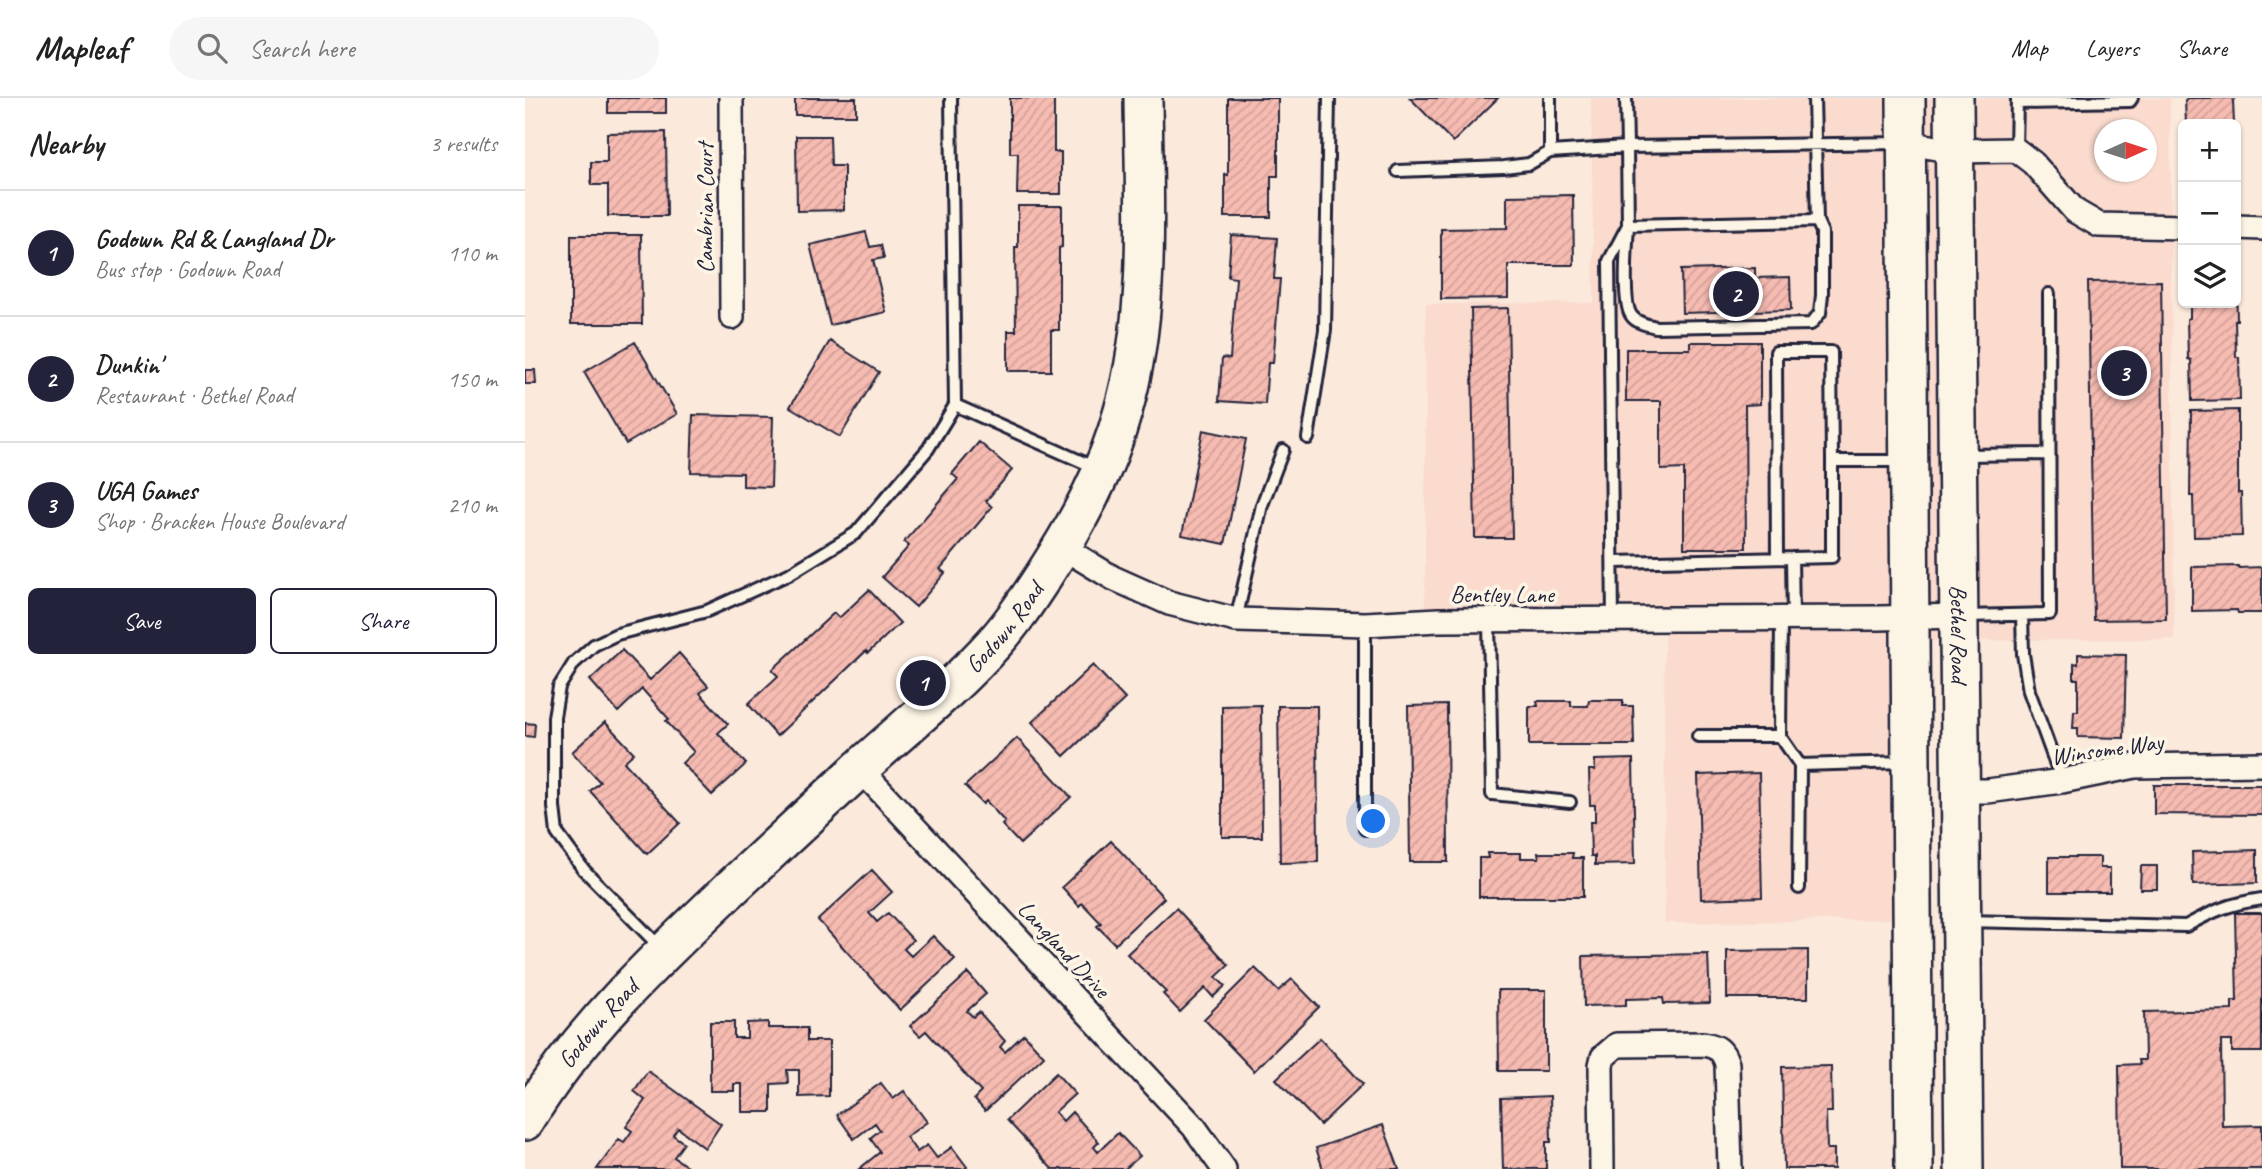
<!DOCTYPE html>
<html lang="en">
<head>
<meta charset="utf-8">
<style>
	body { margin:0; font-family:Caveat,sans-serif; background:#f6f6f6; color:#222 }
	.controls { position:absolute; right:21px; top:21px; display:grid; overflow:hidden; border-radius:10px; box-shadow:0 2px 5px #0004 }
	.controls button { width:63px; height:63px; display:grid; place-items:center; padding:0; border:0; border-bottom:2px solid #e0e0e0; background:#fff; color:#222; font:35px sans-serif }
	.compass { position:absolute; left:1569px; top:21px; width:63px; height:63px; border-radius:50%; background:#fff; box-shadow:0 2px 5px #0004; rotate:87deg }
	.you { position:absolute; left:849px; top:724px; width:24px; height:24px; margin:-18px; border:5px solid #fff; border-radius:50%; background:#1a73e8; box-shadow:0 0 0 10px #1a73e833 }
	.badge { display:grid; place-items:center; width:46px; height:46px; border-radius:50%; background:#22223b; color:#fff; font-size:23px; font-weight:700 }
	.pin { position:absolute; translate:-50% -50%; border:4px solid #fff; box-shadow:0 2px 7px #0006 }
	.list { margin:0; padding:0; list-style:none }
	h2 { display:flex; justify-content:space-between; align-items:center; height:91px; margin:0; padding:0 28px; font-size:30px }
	h2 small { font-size:23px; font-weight:400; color:#767676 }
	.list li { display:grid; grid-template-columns:46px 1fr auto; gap:21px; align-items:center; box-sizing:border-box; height:126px; padding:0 28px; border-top:2px solid #e0e0e0 }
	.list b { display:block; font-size:26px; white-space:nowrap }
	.list p { margin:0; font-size:23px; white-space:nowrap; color:#767676 }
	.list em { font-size:23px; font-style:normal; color:#767676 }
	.actions { display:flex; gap:14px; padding:21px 28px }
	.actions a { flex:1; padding:16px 0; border:2px solid #22223b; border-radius:10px; text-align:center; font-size:24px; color:#22223b }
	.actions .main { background:#22223b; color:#fff }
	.icon { flex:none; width:38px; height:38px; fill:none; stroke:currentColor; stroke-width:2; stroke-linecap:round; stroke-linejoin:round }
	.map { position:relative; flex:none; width:1737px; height:1071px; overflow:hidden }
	header { display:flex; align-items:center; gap:42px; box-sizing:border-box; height:98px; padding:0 35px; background:#fff; border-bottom:2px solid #e0e0e0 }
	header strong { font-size:33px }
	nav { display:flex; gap:38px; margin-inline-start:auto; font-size:24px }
	.search { width:490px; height:63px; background:#f6f6f6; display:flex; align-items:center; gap:18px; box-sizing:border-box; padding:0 24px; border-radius:38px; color:#767676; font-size:26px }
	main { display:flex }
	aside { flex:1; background:#fff }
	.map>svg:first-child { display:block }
</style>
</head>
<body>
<header>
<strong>Mapleaf</strong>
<div class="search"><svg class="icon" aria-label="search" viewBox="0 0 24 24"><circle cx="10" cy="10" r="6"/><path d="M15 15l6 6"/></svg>Search here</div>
<nav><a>Map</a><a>Layers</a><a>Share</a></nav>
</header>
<main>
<aside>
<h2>Nearby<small>3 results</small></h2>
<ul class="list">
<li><span class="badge">1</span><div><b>Godown Rd &amp; Langland Dr</b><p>Bus stop · Godown Road</p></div><em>110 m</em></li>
<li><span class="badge">2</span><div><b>Dunkin'</b><p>Restaurant · Bethel Road</p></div><em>150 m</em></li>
<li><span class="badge">3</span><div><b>UGA Games</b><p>Shop · Bracken House Boulevard</p></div><em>210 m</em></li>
</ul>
<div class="actions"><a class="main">Save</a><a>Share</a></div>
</aside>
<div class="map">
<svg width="1737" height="1071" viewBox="0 0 1737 1071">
	<defs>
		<pattern id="building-hatch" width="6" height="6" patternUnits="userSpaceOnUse" patternTransform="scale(1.75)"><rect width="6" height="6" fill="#f6bbb1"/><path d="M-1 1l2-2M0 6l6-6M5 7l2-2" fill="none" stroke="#d3a099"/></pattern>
	</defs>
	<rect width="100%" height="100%" fill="#fbe9db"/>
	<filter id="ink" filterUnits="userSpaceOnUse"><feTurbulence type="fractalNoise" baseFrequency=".0143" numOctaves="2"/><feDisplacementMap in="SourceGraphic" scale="14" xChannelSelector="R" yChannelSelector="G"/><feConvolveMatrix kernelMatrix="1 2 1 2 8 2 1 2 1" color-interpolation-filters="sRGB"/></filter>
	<g filter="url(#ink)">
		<!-- built -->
		<path fill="#fadbce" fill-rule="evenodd" d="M1066 0H1645L1649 541 1368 543 1373 821 1140 825 1139 517 900 519 901 206 1069 205ZM1580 32H1622V74H1580Z"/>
		<!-- building -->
		<path fill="url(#building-hatch)" stroke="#22223b" stroke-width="2" d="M83 0H141V15H83Z
			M270 0H331V17H270Z
			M485 0H529V54H536V96H492L493 55H485Z
			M703 0H753V78H746V119H700V76L703 77Z
			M885 0H973L928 44Z
			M1663 0H1710L1708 3 1709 26H1661L1660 2Z
			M141 34 142 118H83V87H66V64H82V35Z
			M271 38H305L306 68H319V112L272 113Z
			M1048 97 1049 167H983V200L916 201V131L982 130V98Z
			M493 108H537V149L534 150V232H526V273H483V233H491L490 149H493Z
			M341 134 345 149 356 147 359 160 348 162 361 214 305 227 285 147Z
			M46 137H116L117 226H46Z
			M706 137 752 140 749 181H755L748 265H743L740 306 694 303 697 260 705 261 711 180 703 179Z
			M1230 170V180L1265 179 1266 212 1157 215 1156 172Z
			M1711 176 1712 222H1710L1711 259H1714L1715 302 1667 303 1666 262 1663 261 1662 221 1665 220V205H1711Z
			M1636 183 1641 521 1569 522 1563 184Z
			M983 210 987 440H950L946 211Z
			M305 243 354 274 315 339 265 309Z
			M110 244 152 316 101 346 59 274Z
			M1165 244H1235V306L1220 307 1221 450H1159V371L1136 372V303H1101V251H1165Z
			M0 272H10L11 286H0Z
			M1713 312V395H1716L1717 438 1669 439 1668 398H1665L1666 313Z
			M168 317 248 319 246 389 218 388V375L166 374Z
			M678 332 721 341 700 446 657 437Z
			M454 344 487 372 461 403 467 409 415 471 420 475 391 509 357 479 384 448 379 444 433 381 427 376Z
			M1713 468 1714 470 1737 469V515H1713L1712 512 1667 513V469Z
			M344 492 375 525 343 555 341 553 252 638 223 606 253 578 247 572 309 515 314 520Z
			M97 552 125 582 154 555 183 588 175 595 203 626 193 635 221 666 187 697 157 665 169 654 141 623 144 621 117 591 93 614 65 582Z
			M1553 556 1601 557 1599 640 1553 639V630H1548L1549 613H1553V581H1549V565L1553 566Z
			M568 567 600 601 539 658 507 624Z
			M1064 602H1098V608H1108L1109 647H1004V608H1013L1012 603H1046V608H1063Z
			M736 607 737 739H697V608Z
			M922 607 923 764H885L883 608Z
			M753 608H792L793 764 755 765Z
			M80 624 109 655 99 664 155 725 122 756 65 693 75 684 47 654Z
			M0 625 10 626 9 639 0 638Z
			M492 640 546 699 495 746 477 727 480 724 461 703 458 706 440 688Z
			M1108 661 1110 766 1070 767V758H1066L1065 724H1070V707H1065L1064 672H1070V662Z
			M1234 675 1237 799 1176 801 1173 677Z
			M1629 687H1737V717L1629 716Z
			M586 743 639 800 590 846 572 828 576 825 557 805 554 808 537 789Z
			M1732 752V785L1668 787 1667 754Z
			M962 755H996V760H1014L1013 755H1048L1047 760H1058V799H954V760H963Z
			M1524 759H1575V770H1585V794H1524Z
			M1616 768H1632V791H1615Z
			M347 772 367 794 344 815 352 824 363 815 388 842 379 851 386 858 408 838 430 861 375 912 293 822Z
			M651 810 704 867 691 879 700 888 688 899 680 890 655 914 638 896 641 894 602 856Z
			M1710 815H1737V954H1707V943H1696L1697 1028 1737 1027V1071H1595L1594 967 1615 966 1614 962H1620L1619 914 1707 912V903H1712Z
			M1283 852V900H1202V853Z
			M1183 856 1185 905 1139 906 1138 900 1101 901V907L1059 908 1058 858Z
			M730 870 753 893 767 881 794 909 729 973 679 921Z
			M443 875 461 896 442 913 448 919 454 914 480 943 475 949 480 954 499 936 519 958 460 1013 449 1001 456 994 401 933 395 938 385 928Z
			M973 892H1021V973H974Z
			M185 924H209V940H222V925L243 924V930H282V943H304V998L274 999V972H262L263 985 246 986V1014H217V986H209V993H185Z
			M795 940 838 986 795 1027 751 981Z
			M1306 968 1307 1014H1301L1302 1051H1309V1071H1259L1257 969Z
			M123 973 196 1026 180 1050 153 1030 148 1037 159 1045 149 1059 161 1068 159 1071H72L94 1041 99 1044 107 1033 101 1029 120 1002 109 993Z
			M531 975 550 996 530 1014 538 1023 547 1014 574 1044 569 1049 573 1054 593 1035 615 1058 600 1071H527L482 1022Z
			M356 985 368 1001 379 993 402 1024 381 1039 392 1054 402 1047 412 1060 427 1049 442 1069 439 1071H334L355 1054 345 1040 355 1032 350 1025 329 1041 312 1017Z
			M1025 998 1026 1044H1021V1071H978L976 1000Z
			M858 1027 874 1071H798L791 1050Z"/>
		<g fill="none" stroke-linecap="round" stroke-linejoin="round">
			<!-- lane casing -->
			<g stroke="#22223b" stroke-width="16">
				<path id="lane" d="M1025 0V54
					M1101 0 1102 49 1375 45
					M1289 0 1292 123 1103 127C1102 146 1097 204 1106 217 1111 225 1122 227 1131 229L1286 226 1295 215 1297 197V134L1292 123
					M1492 5 1605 3 1607 0
					M1491 52 1492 0
					M873 73 979 69 1004 66 1025 54 1102 49 1103 127 1084 163 1088 522
					M430 307 571 370
					M783 340 800 232 804 0
					M1439 357 1524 356
					M1252 460 1251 254H1306L1307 363
					M1267 460 1307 459V363H1377
					M1089 464 1267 460 1268 520
					M1497 517 1498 556 1504 593 1537 683
					M1439 518 1525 516 1524 196
					M1256 521 1255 638 1275 667 1274 790
					M711 522 737 407 758 352
					M964 522 967 696 1045 704
					M1173 638H1255
					M1275 667 1379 664
					M840 731V526
					M1441 823 1661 828C1690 812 1704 806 1737 801
					M135 849 59 772 32 735 29 709V619L34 589 49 565 69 547 92 536 182 513 264 476 331 435 403 351 430 307 426 0"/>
			</g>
			<!-- street casing -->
			<g stroke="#22223b" stroke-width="28">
				<path id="street" d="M206 0 207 219
					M1382 45 1430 53 1491 52 1508 65 1550 113 1574 127 1658 129
					M1711 129 1737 130
					M537 449 588 480 644 505 711 522 840 526 914 522 1355 520 1433 518
					M335 671 669 1029 699 1071
					M1435 693H1463L1537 683 1610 668 1737 666
					M1077 1071 1076 967 1078 959 1092 947 1178 946C1192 948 1198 952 1202 966L1205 1071"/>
			</g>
			<!-- primary casing -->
			<g stroke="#22223b" stroke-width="42">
				<g id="primary">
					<path d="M1381 0 1389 1071"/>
					<path id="s1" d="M1429 0 1439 1071"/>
					<path id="s2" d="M0 1023C53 935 130 862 204 792 247 752 290 712 333 672 379 630 429 590 471 543 489 523 504 500 519 477 552 426 582 372 598 313 627 212 619 104 618 0"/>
				</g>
			</g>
			<!-- lane -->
			<use href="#lane" stroke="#fcf5e5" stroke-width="10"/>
			<!-- street -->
			<use href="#street" stroke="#fcf5e5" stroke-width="23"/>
			<!-- primary -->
			<use href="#primary" stroke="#fcf5e5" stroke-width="37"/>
		</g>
	</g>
	<g text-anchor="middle" stroke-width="7" stroke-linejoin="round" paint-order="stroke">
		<!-- street labels -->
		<g font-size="24" fill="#22223b" stroke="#fcf5e5">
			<text transform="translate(180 110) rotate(-90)" y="8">Cambrian Court</text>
			<text x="977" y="504">Bentley Lane</text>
			<text dy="8" stroke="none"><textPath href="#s2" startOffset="690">Godown Road</textPath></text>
			<text dy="8" stroke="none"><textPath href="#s1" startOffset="536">Bethel Road</textPath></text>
			<text transform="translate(1582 651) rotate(-8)" y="8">Winsome Way</text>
			<text transform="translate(539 851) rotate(47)" y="8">Langland Drive</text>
			<text dy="8" stroke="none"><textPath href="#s2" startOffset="122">Godown Road</textPath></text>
		</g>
	</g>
</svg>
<div class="controls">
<button>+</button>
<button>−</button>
<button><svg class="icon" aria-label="layers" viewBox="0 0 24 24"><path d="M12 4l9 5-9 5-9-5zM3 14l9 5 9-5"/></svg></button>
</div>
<svg class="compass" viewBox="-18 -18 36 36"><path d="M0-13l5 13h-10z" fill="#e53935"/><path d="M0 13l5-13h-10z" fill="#767676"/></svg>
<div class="you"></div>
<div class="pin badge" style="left:398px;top:585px">1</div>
<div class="pin badge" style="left:1211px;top:196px">2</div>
<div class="pin badge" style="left:1599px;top:275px">3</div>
</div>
</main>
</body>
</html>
